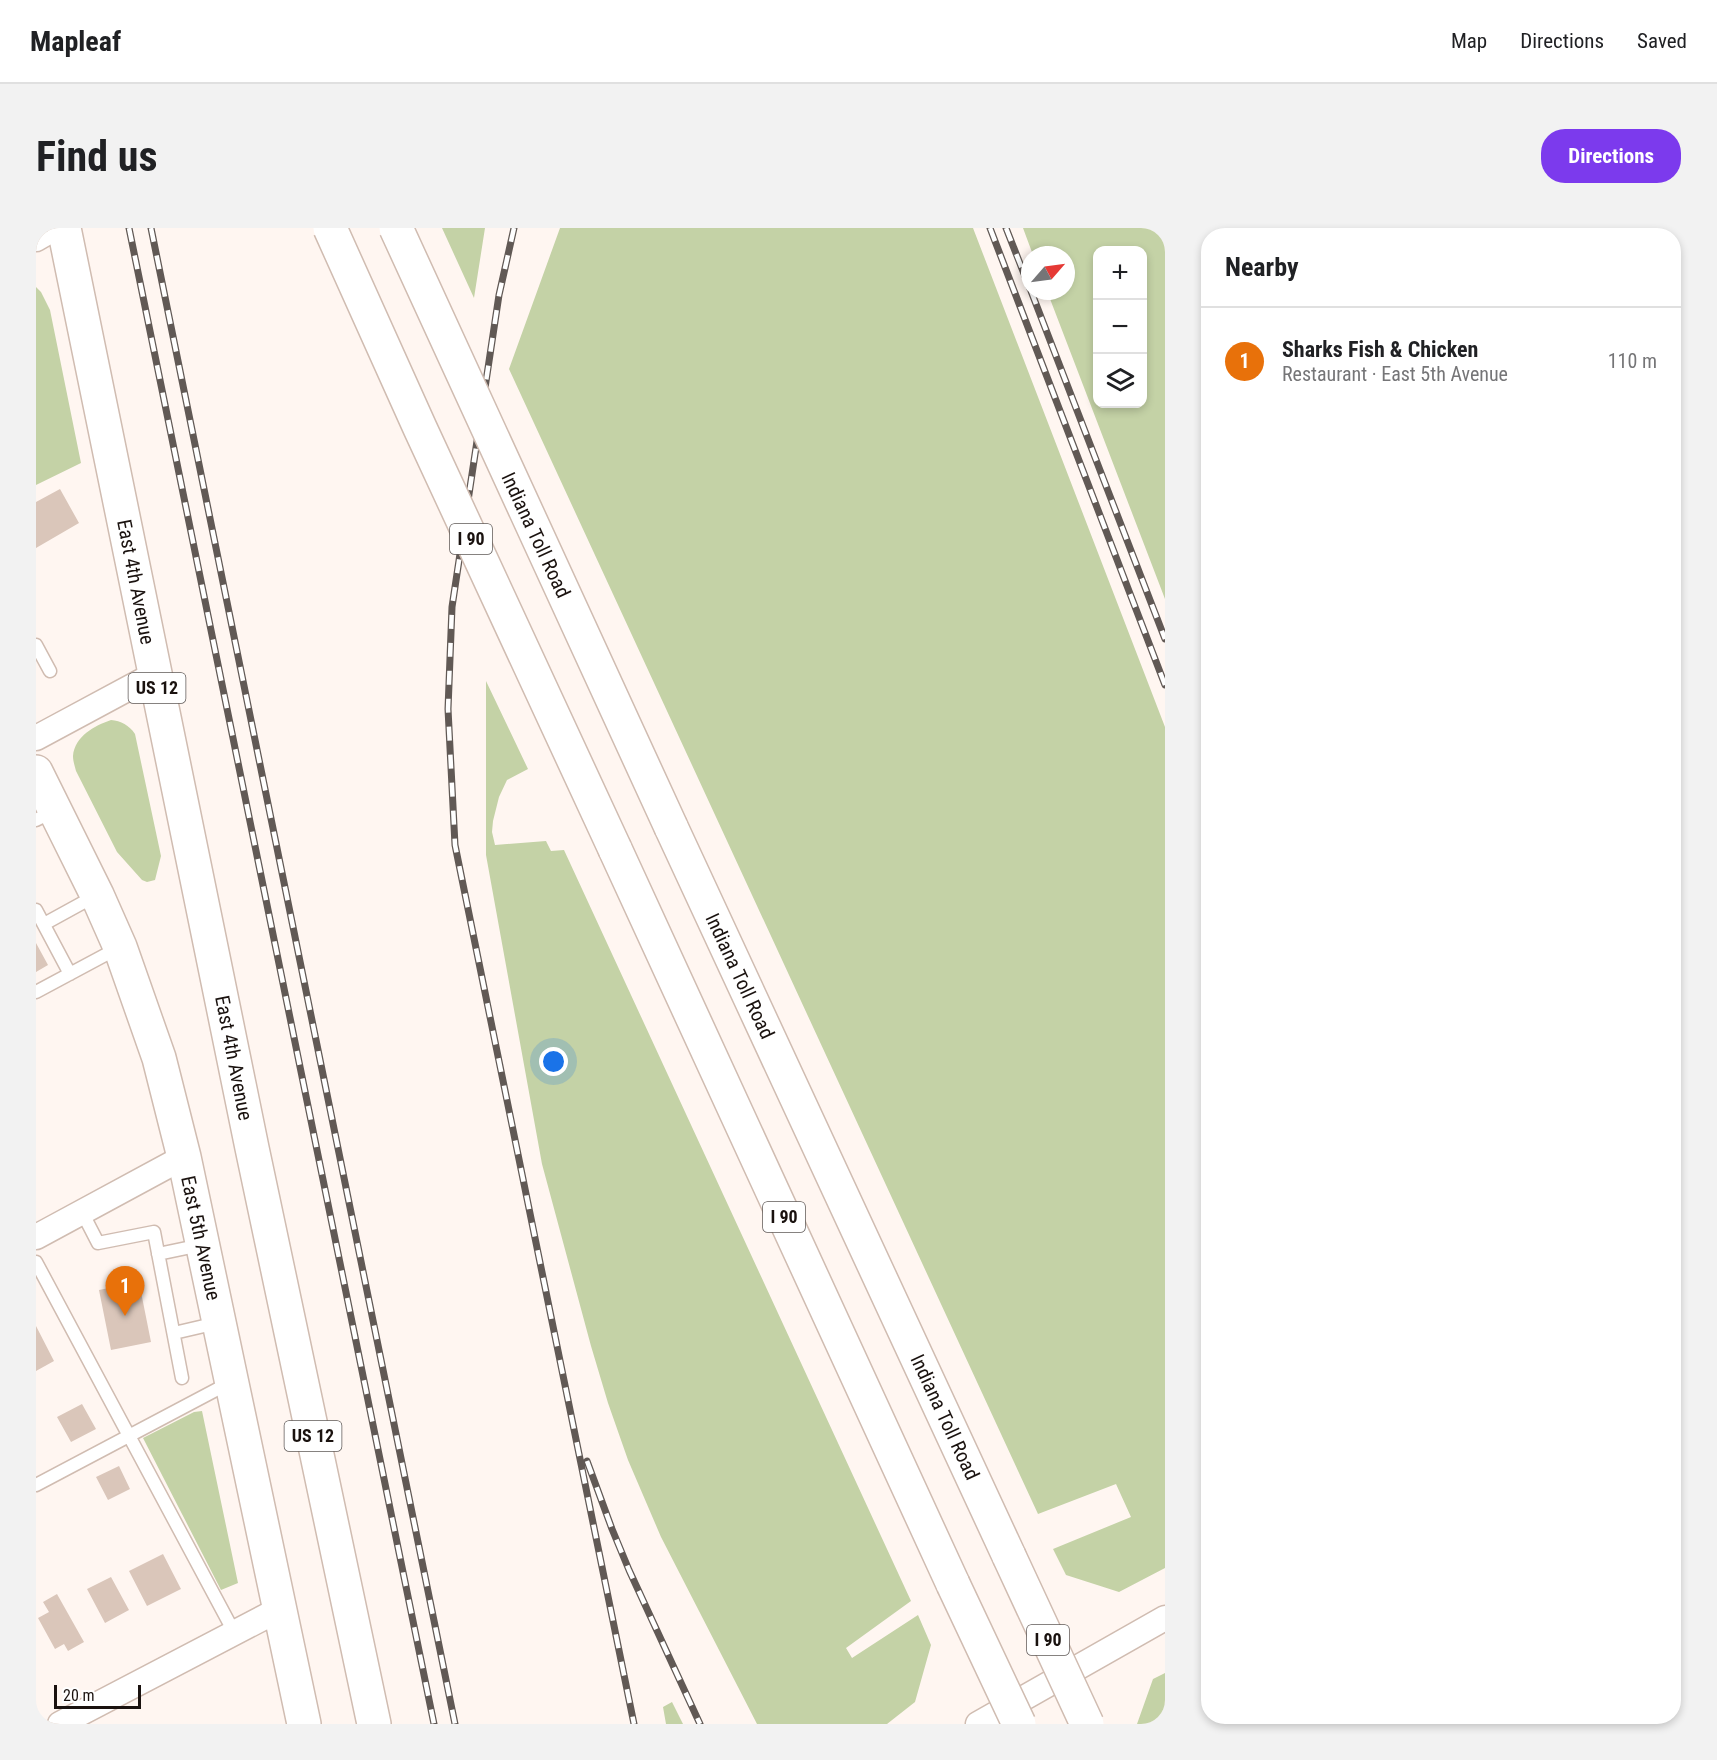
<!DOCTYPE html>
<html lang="en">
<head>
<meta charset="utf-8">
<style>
	body { margin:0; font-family:"Roboto Condensed",sans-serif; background:#f2f2f2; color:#202124 }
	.controls { position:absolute; right:18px; top:18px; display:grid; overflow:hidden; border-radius:12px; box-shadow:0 3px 9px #0003 }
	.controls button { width:54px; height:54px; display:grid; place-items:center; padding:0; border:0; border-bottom:2px solid #e0e0e0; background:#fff; color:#202124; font:30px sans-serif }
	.compass { position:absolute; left:985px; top:18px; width:54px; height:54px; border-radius:50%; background:#fff; box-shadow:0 3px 9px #0003; rotate:62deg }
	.scale { position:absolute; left:18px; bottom:15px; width:87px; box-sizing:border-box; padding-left:6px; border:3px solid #1a120f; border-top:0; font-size:16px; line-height:21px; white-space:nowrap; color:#1a120f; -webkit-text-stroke:4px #fff; paint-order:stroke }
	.you { position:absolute; left:518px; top:834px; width:21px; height:21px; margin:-15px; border:4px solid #fff; border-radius:50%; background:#1a73e8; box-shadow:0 0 0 9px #1a73e833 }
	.badge { display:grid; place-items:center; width:39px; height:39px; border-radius:50%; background:#7c3aed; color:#fff; font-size:20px; font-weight:700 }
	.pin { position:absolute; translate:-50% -50px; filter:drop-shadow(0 2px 3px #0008) }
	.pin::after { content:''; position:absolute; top:32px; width:21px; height:18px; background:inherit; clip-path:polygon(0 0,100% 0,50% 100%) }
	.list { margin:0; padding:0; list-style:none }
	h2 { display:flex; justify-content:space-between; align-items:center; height:78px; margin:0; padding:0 24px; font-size:26px }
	h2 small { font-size:20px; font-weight:400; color:#757577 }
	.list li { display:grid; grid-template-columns:39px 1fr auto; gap:18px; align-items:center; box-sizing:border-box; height:108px; padding:0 24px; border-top:2px solid #e0e0e0 }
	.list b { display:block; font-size:22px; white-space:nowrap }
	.list p { margin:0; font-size:20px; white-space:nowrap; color:#757577 }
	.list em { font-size:20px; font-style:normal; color:#757577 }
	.icon { flex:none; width:33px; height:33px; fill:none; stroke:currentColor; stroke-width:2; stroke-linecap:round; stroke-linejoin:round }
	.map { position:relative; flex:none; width:1129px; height:1496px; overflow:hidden; border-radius:24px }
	header { display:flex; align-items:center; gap:36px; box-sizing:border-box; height:84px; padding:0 30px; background:#fff; border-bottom:2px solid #e0e0e0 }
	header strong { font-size:28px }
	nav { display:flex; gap:33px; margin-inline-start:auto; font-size:21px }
	.intro { display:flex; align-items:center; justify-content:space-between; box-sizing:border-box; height:144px; padding:0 36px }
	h1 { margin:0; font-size:42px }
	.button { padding:15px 27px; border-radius:24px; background:#7c3aed; color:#fff; font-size:21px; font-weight:700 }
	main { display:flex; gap:36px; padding:0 36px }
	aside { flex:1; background:#fff; border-radius:24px; box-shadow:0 3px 9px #0003 }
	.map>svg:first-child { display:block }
</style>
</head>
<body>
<header>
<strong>Mapleaf</strong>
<nav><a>Map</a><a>Directions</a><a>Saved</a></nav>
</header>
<div class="intro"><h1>Find us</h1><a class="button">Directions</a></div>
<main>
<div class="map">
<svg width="1129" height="1496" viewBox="0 0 1129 1496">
	<rect width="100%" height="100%" fill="#fff6f1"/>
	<!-- green -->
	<path fill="#c4d2a6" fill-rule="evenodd" d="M406 0H449L438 70Z
		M524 0H937L1129 499V1340L1083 1364 1030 1347 1017 1321 1095 1289 1080 1256 1002 1286 473 141Z
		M987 0H1129V371L1011 63H1030V27H997ZM1062 22H1106V176H1062Z
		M0 59 5 64 14 82 45 235 0 257Z
		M450 453 492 541 471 552 463 569 457 593 456 604 459 617 510 613 515 623 528 622 875 1373 810 1420 816 1430 882 1387 895 1417 879 1474 851 1496H721L625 1309 592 1232 572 1175 555 1118 506 936 450 627Z
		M75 492C85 493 93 497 99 506L125 628 119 652 111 654 106 652 81 624 40 543C39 539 37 533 37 528 39 508 58 498 75 492Z
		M166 1183 202 1355 185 1362 107 1210 158 1184Z
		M1129 1445V1496H1101L1117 1451Z
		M636 1474 647 1496H630L627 1479Z"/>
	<!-- building -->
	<path fill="#dac6ba" d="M24 261 43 295 0 320V274Z
		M0 715 12 737 0 744Z
		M103 1054 115 1114 75 1122 63 1062Z
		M0 1098 18 1133 0 1143Z
		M46 1176 60 1201 35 1214 21 1189Z
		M83 1238 94 1261 72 1272 60 1249Z
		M127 1326 145 1361 111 1378 93 1343Z
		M75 1349 93 1382 69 1395 51 1361Z
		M21 1366 48 1414 32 1423 28 1416 19 1421 2 1390 13 1384 7 1374Z"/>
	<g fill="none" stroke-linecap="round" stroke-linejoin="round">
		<!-- lane casing -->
		<g stroke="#d0bcb1" stroke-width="15">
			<path id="lane" d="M0 417 14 443
				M0 592 18 583
				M0 682 34 746
				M8 696 59 668
				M0 764 84 719
				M46 984 62 1015 118 1004 146 1150
				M122 1026 165 1017
				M0 1034 198 1404
				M138 1105 181 1095
				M0 1257 193 1155"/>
		</g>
		<!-- street casing -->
		<g stroke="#d0bcb1" stroke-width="27">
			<path id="street" d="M0 11 19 0
				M0 510 119 446
				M0 1009 148 929
				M24 1496 244 1381
				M942 1496 1129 1390"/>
		</g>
		<!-- primary casing -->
		<g stroke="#d0bcb1" stroke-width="36">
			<path id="primary" d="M28 0 216 920 338 1496
				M0 544 61 667 84 719 123 830 148 929 268 1496"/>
		</g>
		<!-- highway casing -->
		<g stroke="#d0bcb1" stroke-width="36">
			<path id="highway" d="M635 599 973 1328
				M579 621 917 1356"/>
		</g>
		<!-- lane -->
		<use href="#lane" stroke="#fff" stroke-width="12"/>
		<!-- street -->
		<use href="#street" stroke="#fff" stroke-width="24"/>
		<!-- primary -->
		<use href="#primary" stroke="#fff" stroke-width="33"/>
		<!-- highway -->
		<use href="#highway" stroke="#fff" stroke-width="33"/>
		<!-- rail casing -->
		<g stroke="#615955" stroke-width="7">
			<path id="rail" d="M93 0 398 1496
				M115 0 419 1496
				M478 0 463 67 416 379 412 481 419 617 598 1496
				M954 0 1129 457
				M970 0 994 61
				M995 63 1129 411
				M551 1233 576 1301 593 1342 664 1496"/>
		</g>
		<!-- rail -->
		<use href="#rail" stroke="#fff" stroke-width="4.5" stroke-dasharray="14" stroke-linecap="butt"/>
		<!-- highway-bridge casing -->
		<g stroke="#d0bcb1" stroke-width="36" stroke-linecap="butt">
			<path id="highway-bridge" d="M294 0 384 200 579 621
				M360 0 635 599
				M973 1328 1051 1496
				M917 1356 983 1496"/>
		</g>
		<!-- highway-bridge -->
		<use href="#highway-bridge" stroke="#fff" stroke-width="33"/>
	</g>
	<g text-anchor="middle" stroke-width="4.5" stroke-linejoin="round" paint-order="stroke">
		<!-- shield labels -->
		<g fill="#fff" stroke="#5f5957" stroke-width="1.5">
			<rect x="414" y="296" width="42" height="30" rx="4.5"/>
			<rect x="92.5" y="445" width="57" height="30" rx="4.5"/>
			<rect x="727" y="974" width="42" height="30" rx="4.5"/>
			<rect x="248.5" y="1193" width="57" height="30" rx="4.5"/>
			<rect x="991" y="1397" width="42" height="30" rx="4.5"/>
		</g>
		<g font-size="18" font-weight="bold" fill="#1a120f">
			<text x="435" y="317">I 90</text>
			<text x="121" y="466">US 12</text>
			<text x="748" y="995">I 90</text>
			<text x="277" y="1214">US 12</text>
			<text x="1012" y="1418">I 90</text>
		</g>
		<!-- street labels -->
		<g font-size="20" fill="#1a120f" stroke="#fff">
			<text transform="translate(500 307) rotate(65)" y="7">Indiana Toll Road</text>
			<text transform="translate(100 354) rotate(79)" y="7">East 4th Avenue</text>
			<text transform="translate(704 748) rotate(65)" y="7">Indiana Toll Road</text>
			<text transform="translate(198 830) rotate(79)" y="7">East 4th Avenue</text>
			<text transform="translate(165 1010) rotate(78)" y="7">East 5th Avenue</text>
			<text transform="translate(909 1189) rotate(65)" y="7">Indiana Toll Road</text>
		</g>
	</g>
</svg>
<div class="controls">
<button>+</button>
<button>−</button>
<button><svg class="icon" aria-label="layers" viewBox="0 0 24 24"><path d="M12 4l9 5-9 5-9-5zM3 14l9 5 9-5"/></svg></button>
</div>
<svg class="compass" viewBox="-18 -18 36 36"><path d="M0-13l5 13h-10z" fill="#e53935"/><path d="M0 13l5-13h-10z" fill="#757577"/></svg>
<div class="scale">20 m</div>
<div class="you"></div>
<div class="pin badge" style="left:89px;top:1088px;background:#e8710a">1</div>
</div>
<aside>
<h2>Nearby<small></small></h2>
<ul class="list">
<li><span class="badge" style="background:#e8710a">1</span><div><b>Sharks Fish &amp; Chicken</b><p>Restaurant · East 5th Avenue</p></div><em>110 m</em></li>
</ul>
</aside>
</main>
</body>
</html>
